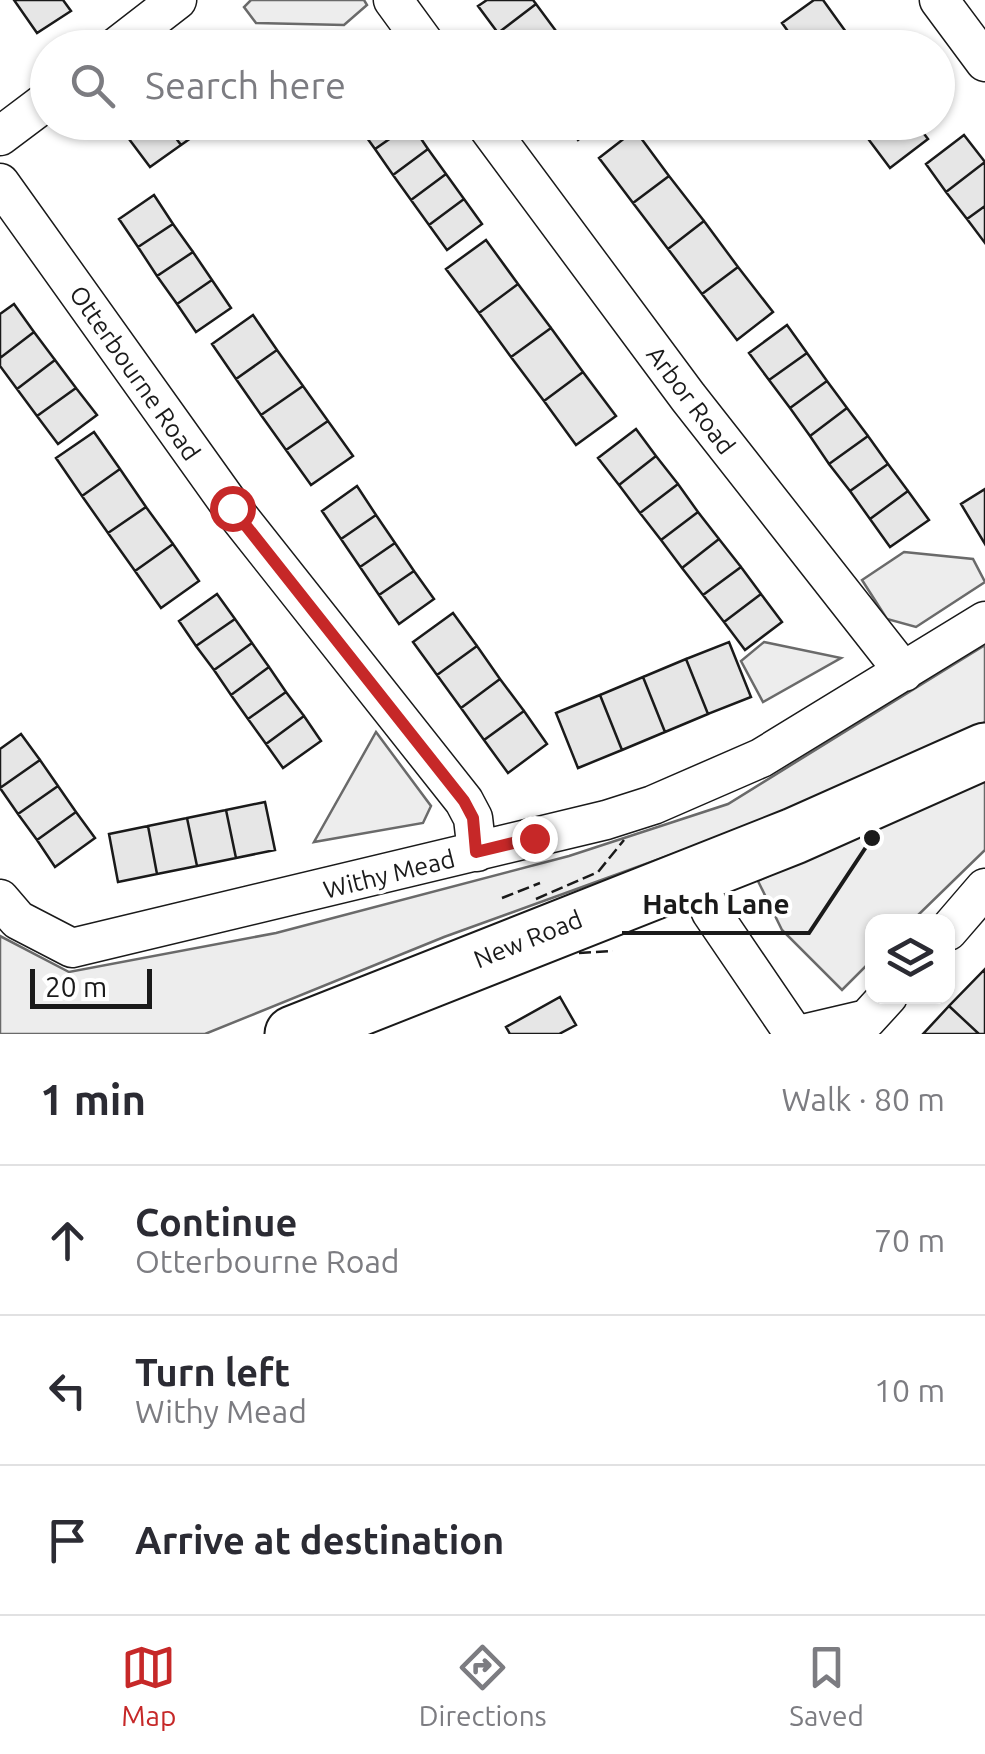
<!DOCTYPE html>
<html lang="en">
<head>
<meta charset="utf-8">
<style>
	body { margin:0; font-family:Ubuntu,sans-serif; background:#f2f2f3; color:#2b2b33 }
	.controls { position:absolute; right:30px; bottom:30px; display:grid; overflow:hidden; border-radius:20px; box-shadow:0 2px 8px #0004 }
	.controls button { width:90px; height:90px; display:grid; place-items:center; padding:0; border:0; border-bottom:2px solid #e1e1e2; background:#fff; color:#2b2b33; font:50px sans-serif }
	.scale { position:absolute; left:30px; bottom:25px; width:122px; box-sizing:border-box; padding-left:10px; border:5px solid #1a1a1a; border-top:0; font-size:28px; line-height:35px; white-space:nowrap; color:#1a1a1a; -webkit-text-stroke:8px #fff; paint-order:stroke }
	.stop { position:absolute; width:30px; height:30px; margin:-22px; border:8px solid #c62828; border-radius:50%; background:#fff }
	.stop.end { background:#c62828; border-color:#fff; box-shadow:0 2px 10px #0008 }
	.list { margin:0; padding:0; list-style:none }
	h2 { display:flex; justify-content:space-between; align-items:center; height:130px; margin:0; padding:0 40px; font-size:42px }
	h2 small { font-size:32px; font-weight:400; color:#7c7c81 }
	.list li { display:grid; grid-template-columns:65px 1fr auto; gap:30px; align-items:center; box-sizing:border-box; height:150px; padding:0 40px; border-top:2px solid #e1e1e2 }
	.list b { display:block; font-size:38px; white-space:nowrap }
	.list p { margin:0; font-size:32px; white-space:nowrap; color:#7c7c81 }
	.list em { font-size:32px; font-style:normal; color:#7c7c81 }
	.icon { flex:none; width:55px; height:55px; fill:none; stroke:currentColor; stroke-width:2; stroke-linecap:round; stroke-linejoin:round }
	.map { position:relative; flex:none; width:985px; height:1034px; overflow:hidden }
	.search { position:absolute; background:#fff; box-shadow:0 2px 8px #0004; left:30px; right:30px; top:30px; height:110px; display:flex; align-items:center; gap:25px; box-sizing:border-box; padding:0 35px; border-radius:55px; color:#7c7c81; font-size:38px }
	.sheet { height:580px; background:#fff }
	nav { display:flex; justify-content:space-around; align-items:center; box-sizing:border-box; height:140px; border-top:2px solid #e1e1e2; background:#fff; font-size:28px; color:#7c7c81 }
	nav a { display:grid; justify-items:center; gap:5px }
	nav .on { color:#c62828 }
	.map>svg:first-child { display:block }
</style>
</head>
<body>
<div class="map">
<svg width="985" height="1034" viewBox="0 0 985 1034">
	<rect width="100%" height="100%" fill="#fff"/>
	<!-- green -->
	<path fill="#ededed" stroke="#6a6a6a" stroke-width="2.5" d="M251 0H364L367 5 344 25 256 23 244 7Z
		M904 552 973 559 985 582 916 627 887 619 862 580Z
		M764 642 841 658 763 702 741 661Z
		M985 645V722L914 760 720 837 444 937 205 1034H0V936L69 972 276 933 569 856 728 804Z
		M376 732 431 806 423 823 314 842Z
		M985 771V850L912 921 872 922V960L842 990 782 930 758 881Z"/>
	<!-- building -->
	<path fill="#e6e6e6" stroke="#1a1a1a" stroke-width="2.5" d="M14 0H63L71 11 37 33Z
		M487 0H533L536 4 498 33 478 6Z
		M814 0H823L846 32 825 48H800L782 23Z
		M536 4 556 31 534 48H509L498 33Z
		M556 31 569 48H534Z
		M846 32 858 48H825Z
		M135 122H164L181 145 150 167 123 131Z
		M164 122H212V123L181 145Z
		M360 122H409L411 124 375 149 357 124Z
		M565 122H601L578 140Z
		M875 122H915L928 139 890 168 863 132Z
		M411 124 428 149 393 175 375 149Z
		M635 130 669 176 633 203 599 158Z
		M964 135 985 162 946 192 926 164Z
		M428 149 446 174 411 200 393 175Z
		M985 162V206L967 219 946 192Z
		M446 174 464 199 429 225 411 200Z
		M669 176 704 221 668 249 633 203Z
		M154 195 173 224 138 247 119 219Z
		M464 199 482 224 447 250 429 225Z
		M985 206V243L967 219Z
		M704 221 738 267 702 294 668 249Z
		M173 224 193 252 157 276 138 247Z
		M486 240 518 284 479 313 446 269Z
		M193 252 212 280 177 304 157 276Z
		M738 267 773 312 737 340 702 294Z
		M212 280 231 308 196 332 177 304Z
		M518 284 551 328 511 357 479 313Z
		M14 304 34 332 0 358V314Z
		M253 315 277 350 236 379 212 344Z
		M787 325 807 353 769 380 749 353Z
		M551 328 583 372 544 401 511 357Z
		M34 332 55 360 17 389 0 366V358Z
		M277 350 303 386 261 415 236 379Z
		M807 353 827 381 790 408 769 380Z
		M55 360 76 388 37 416 17 389Z
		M583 372 616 416 576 445 544 401Z
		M827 381 847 408 810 436 790 408Z
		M303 386 328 421 286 450 261 415Z
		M76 388 97 415 58 444 37 416Z
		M847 408 868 436 829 464 810 436Z
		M328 421 353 456 311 485 286 450Z
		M636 429 656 456 619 485 598 458Z
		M94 432 120 469 82 496 56 458Z
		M868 436 888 464 850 491 829 464Z
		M656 456 678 484 640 513 619 485Z
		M888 464 908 491 870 519 850 491Z
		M120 469 146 507 108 533 82 496Z
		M678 484 698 512 661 540 640 513Z
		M357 486 376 515 341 539 322 511Z
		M985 489V544L961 504Z
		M908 491 929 520 890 547 870 519Z
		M146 507 173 544 135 571 108 533Z
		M698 512 719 539 682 568 661 540Z
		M376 515 395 543 360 567 341 539Z
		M719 539 741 567 703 595 682 568Z
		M395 543 414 571 379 595 360 567Z
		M173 544 199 581 161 608 135 571Z
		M741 567 761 594 724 622 703 595Z
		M414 571 434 599 399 624 379 595Z
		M217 594 235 619 196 646 179 621Z
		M761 594 782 622 745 650 724 622Z
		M453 613 477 646 437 675 413 642Z
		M235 619 252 643 214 670 196 646Z
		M729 642 751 697 708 714 686 659Z
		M252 643 269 667 231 695 214 670Z
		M477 646 500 679 461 708 437 675Z
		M686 659 708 714 665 732 643 677Z
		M269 667 286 692 248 719 231 695Z
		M643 677 665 732 622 750 600 695Z
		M500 679 524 711 484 740 461 708Z
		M286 692 304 716 266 744 248 719Z
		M600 695 622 750 578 768 556 713Z
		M524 711 547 744 508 773 484 740Z
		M304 716 321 741 283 768 266 744Z
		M21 734 40 760 0 788V749Z
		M40 760 58 786 18 814 0 788Z
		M58 786 76 812 37 840 18 814Z
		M265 802 275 850 236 858 226 810Z
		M226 810 236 858 197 866 187 818Z
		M76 812 95 838 55 867 37 840Z
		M187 818 197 866 157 874 148 826Z
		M148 826 157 874 118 882 109 834Z
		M985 969V1034H979L949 1006Z
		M560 997 576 1025 559 1034H510L506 1027Z
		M949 1006 979 1034H923Z"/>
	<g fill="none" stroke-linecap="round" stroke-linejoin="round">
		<!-- minor casing -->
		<g stroke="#1a1a1a" stroke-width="41">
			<path id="minor" d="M393 0 428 48
				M939 0 985 62
				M115 48 177 0
				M484 122 688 397 904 672
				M0 136 48 100
				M0 183 232 508 464 801 473 818 477 852
				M694 873 711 912 794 1034
				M0 899 18 920 72 948 606 820 653 805 761 758 985 621
				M948 931 985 888
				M803 1034 867 1019 888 996"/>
		</g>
		<!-- primary casing -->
		<g stroke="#1a1a1a" stroke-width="59">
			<path id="primary" d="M293 1034 794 836 985 751"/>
		</g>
		<!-- minor -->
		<use href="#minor" stroke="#fff" stroke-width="38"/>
		<!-- primary -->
		<use href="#primary" stroke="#fff" stroke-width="55"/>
		<!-- fence -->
		<path stroke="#1a1a1a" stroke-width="2.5" stroke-dasharray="12 5" stroke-linecap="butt" d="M502 898 540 883
			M536 899 598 872 624 840
			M579 953 613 951"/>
	</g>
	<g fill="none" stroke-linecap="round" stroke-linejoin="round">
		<!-- route -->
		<path stroke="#c62828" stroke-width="12" d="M232 508 464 801 473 818 476 852 534 838"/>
	</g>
	<g text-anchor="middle" stroke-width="8" stroke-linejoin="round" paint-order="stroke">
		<!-- street labels -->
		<g font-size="25" fill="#1a1a1a" stroke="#fff">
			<text transform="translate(135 373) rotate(55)" y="9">Otterbourne Road</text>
			<text transform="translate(691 400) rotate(53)" y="9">Arbor Road</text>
			<text transform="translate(389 874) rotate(-14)" y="9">Withy Mead</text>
			<text transform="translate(528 939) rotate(-22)" y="9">New Road</text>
		</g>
	</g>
	<!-- callouts -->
	<path fill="none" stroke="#1a1a1a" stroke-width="4" d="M872 838L809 933H622"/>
	<circle fill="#1a1a1a" stroke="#fff" stroke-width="4" cx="872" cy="838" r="10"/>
	<g font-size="28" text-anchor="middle" font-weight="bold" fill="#1a1a1a" stroke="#fff" stroke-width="8" stroke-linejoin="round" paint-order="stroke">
		<text x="716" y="914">Hatch Lane</text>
	</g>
</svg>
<div class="controls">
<button><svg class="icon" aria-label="layers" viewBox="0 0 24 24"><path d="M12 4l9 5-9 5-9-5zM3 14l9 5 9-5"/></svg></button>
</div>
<div class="scale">20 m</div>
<div class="stop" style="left:232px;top:508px"></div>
<div class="stop end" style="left:534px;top:838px"></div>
<div class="search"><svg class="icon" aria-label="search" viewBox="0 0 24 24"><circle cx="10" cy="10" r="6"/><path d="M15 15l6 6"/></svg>Search here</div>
</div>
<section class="sheet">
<h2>1 min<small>Walk · 80 m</small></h2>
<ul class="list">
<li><svg class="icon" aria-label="ahead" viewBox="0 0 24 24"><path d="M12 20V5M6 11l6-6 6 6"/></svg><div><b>Continue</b><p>Otterbourne Road</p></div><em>70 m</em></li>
<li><svg class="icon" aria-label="left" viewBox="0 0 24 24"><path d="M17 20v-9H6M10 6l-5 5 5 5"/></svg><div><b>Turn left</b><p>Withy Mead</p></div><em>10 m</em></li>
<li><svg class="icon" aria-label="arrive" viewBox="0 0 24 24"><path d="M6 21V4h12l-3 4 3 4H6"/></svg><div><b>Arrive at destination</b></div></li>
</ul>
</section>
<nav>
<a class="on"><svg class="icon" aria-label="map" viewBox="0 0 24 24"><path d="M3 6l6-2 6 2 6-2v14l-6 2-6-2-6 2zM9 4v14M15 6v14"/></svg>Map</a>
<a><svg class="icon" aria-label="directions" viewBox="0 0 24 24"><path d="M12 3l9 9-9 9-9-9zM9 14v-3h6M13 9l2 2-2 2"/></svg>Directions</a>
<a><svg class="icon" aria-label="saved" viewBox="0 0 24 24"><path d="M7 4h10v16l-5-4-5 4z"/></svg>Saved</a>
</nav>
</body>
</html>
